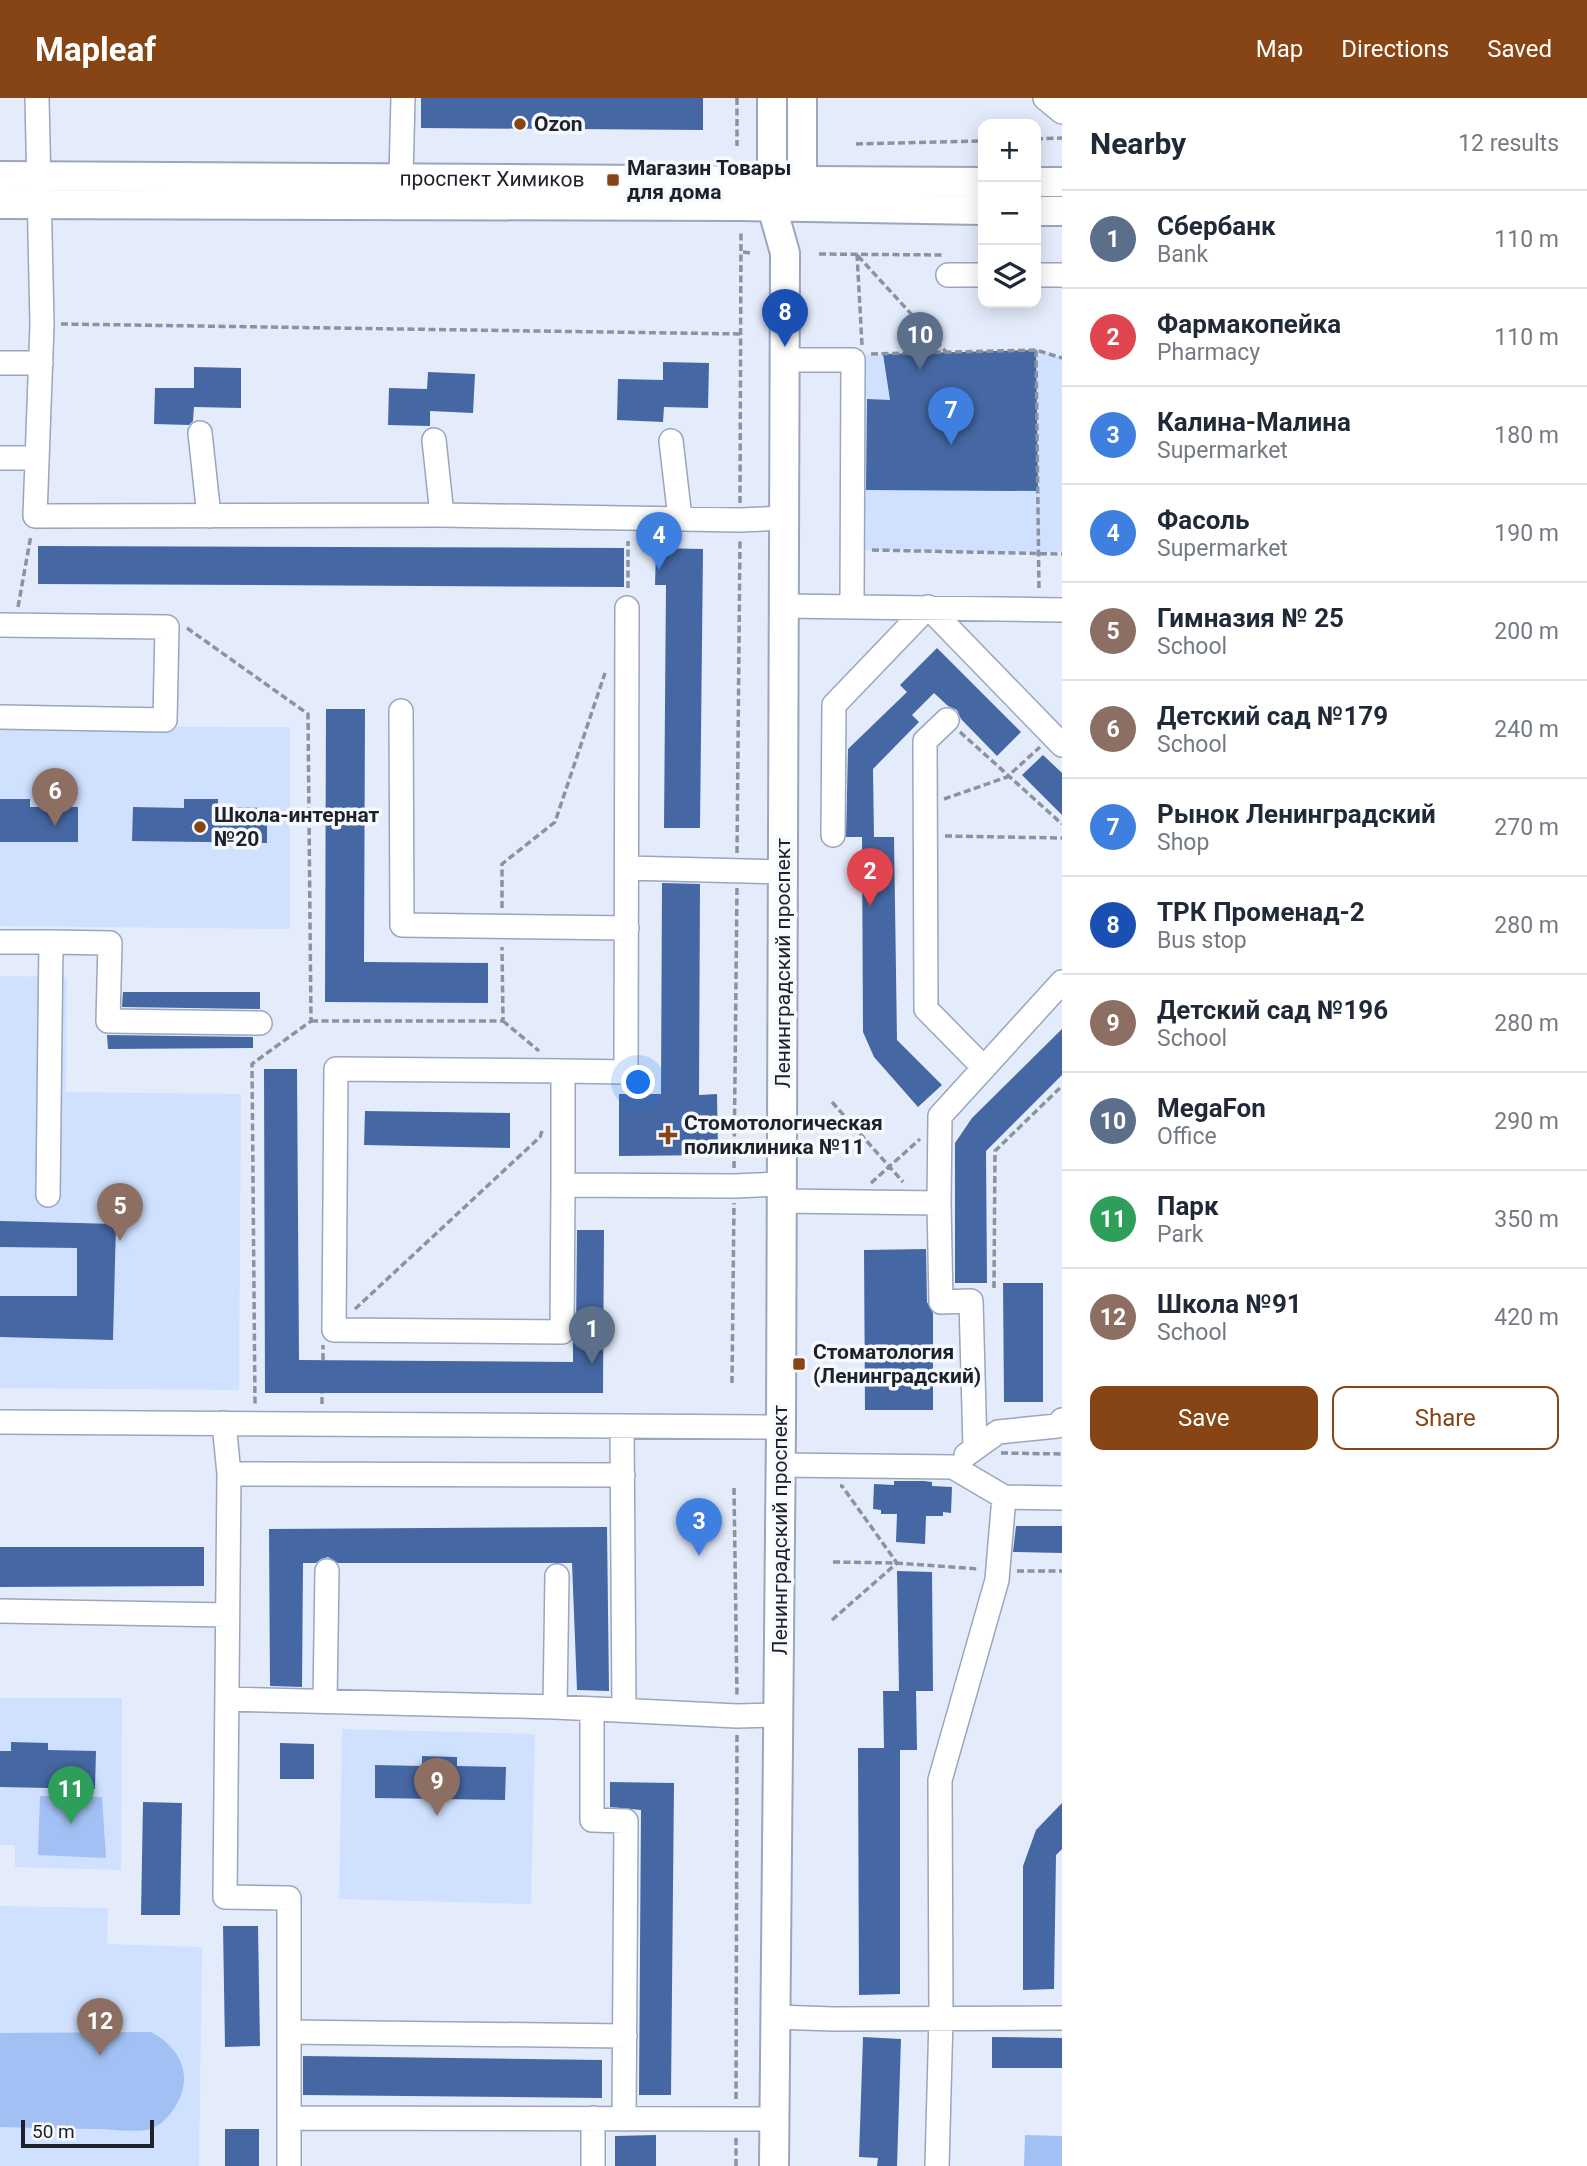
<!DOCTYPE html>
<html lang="en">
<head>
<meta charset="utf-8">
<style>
	body { margin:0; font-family:Roboto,sans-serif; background:#f2f2f3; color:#1f2937 }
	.controls { position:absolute; right:21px; top:21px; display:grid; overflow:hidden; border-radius:14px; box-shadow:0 4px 18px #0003 }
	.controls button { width:63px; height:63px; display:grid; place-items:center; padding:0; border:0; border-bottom:2px solid #e0e1e3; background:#fff; color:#1f2937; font:35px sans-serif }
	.scale { position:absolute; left:21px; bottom:18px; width:133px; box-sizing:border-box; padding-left:7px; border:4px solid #1c212a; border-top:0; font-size:19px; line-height:24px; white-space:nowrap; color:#1c212a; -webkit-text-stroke:5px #f6f9fe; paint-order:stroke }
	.you { position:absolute; left:639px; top:985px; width:24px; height:24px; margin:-18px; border:5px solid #fff; border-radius:50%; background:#1a73e8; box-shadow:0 0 0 10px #1a73e833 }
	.badge { display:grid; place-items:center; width:46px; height:46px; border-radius:50%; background:#874414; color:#fff; font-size:23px; font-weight:700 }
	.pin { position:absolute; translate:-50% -58px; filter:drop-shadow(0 2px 4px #0008) }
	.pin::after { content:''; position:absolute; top:37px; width:24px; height:21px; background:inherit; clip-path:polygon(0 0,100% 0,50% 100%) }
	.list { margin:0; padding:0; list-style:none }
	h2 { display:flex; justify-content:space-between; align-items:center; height:91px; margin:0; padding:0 28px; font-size:30px }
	h2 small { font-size:23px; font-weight:400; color:#747a83 }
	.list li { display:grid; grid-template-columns:46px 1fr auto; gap:21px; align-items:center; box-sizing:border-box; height:98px; padding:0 28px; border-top:2px solid #e0e1e3 }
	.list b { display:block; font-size:26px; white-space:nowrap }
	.list p { margin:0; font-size:23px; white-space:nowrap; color:#747a83 }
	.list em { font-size:23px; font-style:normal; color:#747a83 }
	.actions { display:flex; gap:14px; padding:21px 28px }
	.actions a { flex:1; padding:16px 0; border:2px solid #874414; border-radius:14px; text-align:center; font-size:24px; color:#874414 }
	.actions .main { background:#874414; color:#fff }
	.icon { flex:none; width:38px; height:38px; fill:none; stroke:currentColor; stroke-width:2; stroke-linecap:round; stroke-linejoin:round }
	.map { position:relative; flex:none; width:1062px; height:2068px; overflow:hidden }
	header { display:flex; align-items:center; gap:42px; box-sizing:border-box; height:98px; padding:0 35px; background:#874414; color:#fff }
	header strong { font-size:33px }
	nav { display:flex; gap:38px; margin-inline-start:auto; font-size:24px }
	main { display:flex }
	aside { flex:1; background:#fff }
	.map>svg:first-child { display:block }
</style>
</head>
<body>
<header>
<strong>Mapleaf</strong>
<nav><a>Map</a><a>Directions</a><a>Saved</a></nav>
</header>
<main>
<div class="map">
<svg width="1062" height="2068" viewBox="0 0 1062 2068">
	<rect width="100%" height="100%" fill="#e4ecfb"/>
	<!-- built -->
	<path fill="#cfe1ff" d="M1036 252 1062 260V454L861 452 864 392 862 257Z
		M0 628 290 629V831L0 828Z
		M0 878 67 879 66 994 241 996 239 1292 0 1290Z
		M0 1600H122L121 1772 15 1769V1747H0Z
		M342 1631 535 1636 531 1806 339 1801Z
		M0 1808 108 1810 107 1846 202 1849 199 2068H0Z"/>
	<!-- green -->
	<path fill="#a3c0f4" d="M40 1698 102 1699 106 1760 38 1757Z
		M151 1934C168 1943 184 1959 184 1980 185 2000 166 2029 146 2032 132 2034 116 2032 102 2031 68 2031 34 2030 0 2029V1935Z
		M1025 2037 1062 2038V2068H1024Z"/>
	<!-- building -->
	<path fill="#4567a3" d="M421 0H703V32L421 30Z
		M1036 252 1038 393 866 392 867 301 890 302 883 256Z
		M663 264 709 265 708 310 664 309 663 324 617 322 618 281 663 282Z
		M194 269 241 270V310L194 309 193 323 189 327 154 326 155 290H194Z
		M428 274 475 276 473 315 430 313V328L388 327 389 290 427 291Z
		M38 448 624 450V489L38 486Z
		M656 450 703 451 700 730H664L666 487H655Z
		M937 550 1021 634 997 658 961 621 957 612 948 608 934 595 912 617 919 624 873 671 874 739H894L897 942 942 987 918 1009 874 959 863 934 862 739H846L848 651 907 594 900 587Z
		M326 611H365L364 864 488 865V905L325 904Z
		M1043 657 1062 675V717L1022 677Z
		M0 701H30V709H78V744H0Z
		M184 701H218V709L267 710V745L132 743 133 709 184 710Z
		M662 785 700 786 699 997 717 996 718 1057 619 1058V996H661Z
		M123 894H260V911L122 909Z
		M1062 931V977L986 1053 987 1185H955V1045L972 1020Z
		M107 937 253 939V950L108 951Z
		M264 971H297L299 1262 573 1264V1242L576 1234 577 1132H604L603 1295H265Z
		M365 1013 510 1015V1050L364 1047Z
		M0 1123 116 1126 113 1242 0 1239V1198H77V1150L0 1149Z
		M926 1151 927 1204 933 1215V1312H865L864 1152Z
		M1003 1185H1043V1304H1004Z
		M894 1383H924L932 1384V1388L952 1389 951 1415 943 1414V1418H926L925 1446 896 1444 897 1416H881V1412L873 1411 874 1386 894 1387Z
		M1016 1428H1062V1455L1013 1454Z
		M607 1429 609 1593 577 1592 572 1465H338L328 1459 321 1461 316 1465H303L302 1589 270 1588 269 1431Z
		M0 1449H204V1488L0 1489Z
		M897 1473 932 1474 933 1593H916L917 1652H900V1896L859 1897 858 1650H884L883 1593H899Z
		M11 1644 48 1645V1652L96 1653 95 1691 0 1689V1653H11Z
		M280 1645 314 1646V1681H280Z
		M422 1658 457 1659V1668L506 1669 505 1702 375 1700V1667L422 1668Z
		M610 1684 674 1685 671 1997H639L641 1712 610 1709Z
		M143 1704 182 1705 180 1817H141Z
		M1062 1705V1751L1056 1757 1054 1891 1023 1892V1768L1036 1732Z
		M223 1828H258L260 1948 225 1949Z
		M863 1939 901 1941 897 2068H877L878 2060 859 2059Z
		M992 1939 1062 1940V1970H992Z
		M303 1958 602 1962V2000L303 1997Z
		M225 2031H259V2068H225Z
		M656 2037V2068H615V2038Z"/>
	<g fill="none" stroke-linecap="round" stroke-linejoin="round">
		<!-- minor casing -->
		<g stroke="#99a6bc" stroke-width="26">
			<path id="minor" d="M37 0 42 226 35 418 442 417 740 422 784 420
				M1045 0 1062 14
				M401 80 403 0
				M948 177H983
				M1036 177H1062
				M785 262H853L852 508
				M0 265H41
				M200 335 209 418
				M434 342 442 417
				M671 343 680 420
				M0 360H36
				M784 508 1062 512
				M627 510 626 974 563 973V1087L734 1088 782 1086
				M0 527 167 529 165 622 0 619
				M401 613 402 827 627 830
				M947 622 925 643 926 911 984 970
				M833 737 834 607 928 509 1062 647
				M628 770 783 774
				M0 844H51L48 1097
				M51 844 110 845 108 923 260 925
				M563 973 336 971 334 1232 562 1234 563 1087
				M782 1103 939 1105 940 1018 1062 884
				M939 1105 941 1204 971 1203 975 1349
				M0 1324 781 1329
				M224 1325 229 1376 225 1799 289 1800V2068
				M622 1328 624 1612
				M966 1357 998 1334 1057 1328 1062 1322
				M781 1367 953 1369 1004 1399 1062 1400
				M229 1376 623 1377
				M0 1513 227 1517
				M227 1601 555 1609 737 1618 778 1617
				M325 1603 327 1473
				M555 1609 557 1478
				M592 1611V1722L626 1723 624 2021
				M776 1919 833 1921 1062 1920
				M289 1934 625 1938
				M289 2020 775 2021
				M593 2068V2020
				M937 2068 941 1920 940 1682 997 1482 1004 1399"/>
		</g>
		<!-- major casing -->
		<g stroke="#99a6bc" stroke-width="32">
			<g id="major">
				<path d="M772 0V109L785 155 781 1329 774 2068"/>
				<path id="s1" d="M0 78 983 84"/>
				<path d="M1036 84H1062"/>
				<path d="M802 100V0"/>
				<path d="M0 106 740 108 983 112"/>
				<path d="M1036 113H1062"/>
			</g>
		</g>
		<!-- path -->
		<path stroke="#8c929f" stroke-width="3.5" stroke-dasharray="7 3.5" stroke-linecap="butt" d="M737 0V48
			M1036 41 1062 40
			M856 46 983 43
			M743 154 750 155
			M819 156 943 157
			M857 156 862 247
			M858 158 947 255
			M61 226 742 236
			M1036 252 1039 492
			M871 256 1036 252 1062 260
			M740 405 741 133
			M872 452 1062 456
			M628 490V443
			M18 509 31 437
			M187 530 308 616 311 923 252 966 255 1307
			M960 634 1062 726
			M944 701 1007 679 1040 649
			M945 738 1062 740
			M737 755 740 440
			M502 810V766L555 724 605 575
			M311 923H503L502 849
			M503 923 539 953
			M832 1004 903 1084
			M734 1070 737 790
			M871 1085 920 1041
			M994 1190 995 1053 1062 988
			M355 1211 540 1039 542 1033
			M323 1262V1247
			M732 1285 734 1105
			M322 1306V1295
			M1001 1355 1062 1356
			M734 1390 737 1598
			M833 1464 897 1465 978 1471
			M1017 1473H1062
			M832 1522 897 1465 842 1388H840
			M736 2001 737 1637
			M736 2068V2040"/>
		<!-- minor -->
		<use href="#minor" stroke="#fff" stroke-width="23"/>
		<!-- major -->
		<use href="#major" stroke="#fff" stroke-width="28"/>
	</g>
	<!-- markers -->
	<g fill="#874414" stroke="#f6f9fe" stroke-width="2.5">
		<circle cx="520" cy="26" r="7"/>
		<rect x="606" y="75" width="14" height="14" rx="3.5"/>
		<circle cx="200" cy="729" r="7"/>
		<path d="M664.5 1026.5h7v7h7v7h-7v7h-7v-7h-7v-7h7z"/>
		<rect x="792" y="1259" width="14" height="14" rx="3.5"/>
	</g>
	<g text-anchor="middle" stroke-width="7" stroke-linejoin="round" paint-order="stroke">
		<!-- poi labels -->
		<g font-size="21" font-weight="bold" fill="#1c212a" stroke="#f6f9fe" text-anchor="start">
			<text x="534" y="33">Ozon</text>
			<text x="627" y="77">Магазин Товары<tspan x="627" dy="24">для дома</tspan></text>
			<text x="214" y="724">Школа-интернат<tspan x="214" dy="24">№20</tspan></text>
			<text x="684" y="1032">Стомотологическая<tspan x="684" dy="24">поликлиника №11</tspan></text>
			<text x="813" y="1261">Стоматология<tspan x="813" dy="24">(Ленинградский)</tspan></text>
		</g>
		<!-- street labels -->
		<g font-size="21" fill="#1c212a" stroke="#f6f9fe">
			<text dy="7" stroke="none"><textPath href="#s1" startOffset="492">проспект Химиков</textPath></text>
			<text transform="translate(783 865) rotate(-90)" y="7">Ленинградский проспект</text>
			<text transform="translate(780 1432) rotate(-90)" y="7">Ленинградский проспект</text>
		</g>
	</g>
</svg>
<div class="controls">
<button>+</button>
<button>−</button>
<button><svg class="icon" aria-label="layers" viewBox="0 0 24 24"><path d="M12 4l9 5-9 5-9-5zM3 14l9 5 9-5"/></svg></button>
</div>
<div class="scale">50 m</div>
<div class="you"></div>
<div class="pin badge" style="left:592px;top:1266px;background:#5c6f8a">1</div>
<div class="pin badge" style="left:870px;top:808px;background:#e0444e">2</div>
<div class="pin badge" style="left:699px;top:1458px;background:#3f7fe0">3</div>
<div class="pin badge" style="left:659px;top:472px;background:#3f7fe0">4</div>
<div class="pin badge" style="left:120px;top:1143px;background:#8d6e63">5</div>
<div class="pin badge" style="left:55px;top:728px;background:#8d6e63">6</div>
<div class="pin badge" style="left:951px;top:347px;background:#3f7fe0">7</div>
<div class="pin badge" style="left:785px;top:249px;background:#1a4fb4">8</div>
<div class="pin badge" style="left:437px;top:1718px;background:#8d6e63">9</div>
<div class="pin badge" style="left:920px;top:272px;background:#5c6f8a">10</div>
<div class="pin badge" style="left:71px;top:1726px;background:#2e9e5b">11</div>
<div class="pin badge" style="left:100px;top:1958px;background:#8d6e63">12</div>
</div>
<aside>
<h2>Nearby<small>12 results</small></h2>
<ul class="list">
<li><span class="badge" style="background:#5c6f8a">1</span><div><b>Сбербанк</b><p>Bank</p></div><em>110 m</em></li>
<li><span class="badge" style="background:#e0444e">2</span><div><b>Фармакопейка</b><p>Pharmacy</p></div><em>110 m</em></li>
<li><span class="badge" style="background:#3f7fe0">3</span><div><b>Калина-Малина</b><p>Supermarket</p></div><em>180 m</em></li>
<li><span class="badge" style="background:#3f7fe0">4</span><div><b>Фасоль</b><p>Supermarket</p></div><em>190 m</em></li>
<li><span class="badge" style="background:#8d6e63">5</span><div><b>Гимназия № 25</b><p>School</p></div><em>200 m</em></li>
<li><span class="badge" style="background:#8d6e63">6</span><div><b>Детский сад №179</b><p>School</p></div><em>240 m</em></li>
<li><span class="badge" style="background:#3f7fe0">7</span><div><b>Рынок Ленинградский</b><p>Shop</p></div><em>270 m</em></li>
<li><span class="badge" style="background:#1a4fb4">8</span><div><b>ТРК Променад-2</b><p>Bus stop</p></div><em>280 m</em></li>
<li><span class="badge" style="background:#8d6e63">9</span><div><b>Детский сад №196</b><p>School</p></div><em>280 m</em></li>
<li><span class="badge" style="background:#5c6f8a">10</span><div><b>MegaFon</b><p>Office</p></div><em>290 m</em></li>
<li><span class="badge" style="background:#2e9e5b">11</span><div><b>Парк</b><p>Park</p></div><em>350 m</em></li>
<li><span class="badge" style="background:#8d6e63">12</span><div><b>Школа №91</b><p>School</p></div><em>420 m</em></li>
</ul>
<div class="actions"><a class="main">Save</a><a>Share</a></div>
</aside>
</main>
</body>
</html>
